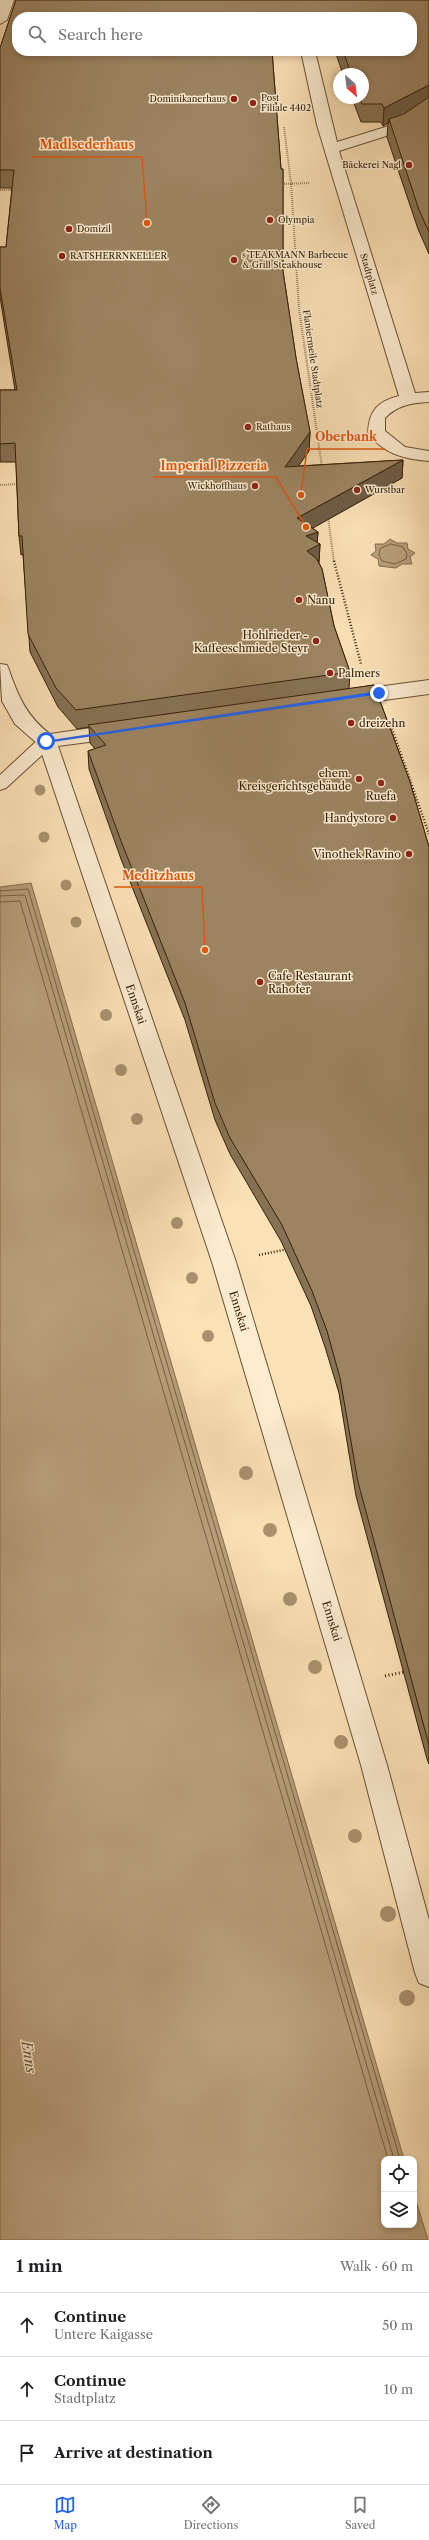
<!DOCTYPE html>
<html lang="en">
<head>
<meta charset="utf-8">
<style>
	body { margin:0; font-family:"Libre Caslon Text",serif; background:#f2f2f2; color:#202124 }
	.controls { position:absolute; right:12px; bottom:12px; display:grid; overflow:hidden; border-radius:8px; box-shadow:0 2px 6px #0003 }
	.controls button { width:36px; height:36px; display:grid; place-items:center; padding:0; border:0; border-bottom:1px solid #e0e0e0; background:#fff; color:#202124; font:20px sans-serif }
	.compass { position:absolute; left:333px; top:68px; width:36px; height:36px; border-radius:50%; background:#fff; box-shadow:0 2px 6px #0003; rotate:152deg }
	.stop { position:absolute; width:12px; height:12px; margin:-9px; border:3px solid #2563eb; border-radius:50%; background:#fff }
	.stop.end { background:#2563eb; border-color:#fff; box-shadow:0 1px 4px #0008 }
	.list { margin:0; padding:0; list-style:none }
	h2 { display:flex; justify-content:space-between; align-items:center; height:52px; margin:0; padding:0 16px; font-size:17px }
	h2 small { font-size:13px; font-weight:400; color:#757577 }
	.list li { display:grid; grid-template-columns:26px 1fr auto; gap:12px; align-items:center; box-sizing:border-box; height:64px; padding:0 16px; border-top:1px solid #e0e0e0 }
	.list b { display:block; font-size:15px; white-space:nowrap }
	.list p { margin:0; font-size:13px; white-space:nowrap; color:#757577 }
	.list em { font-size:13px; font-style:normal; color:#757577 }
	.icon { flex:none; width:22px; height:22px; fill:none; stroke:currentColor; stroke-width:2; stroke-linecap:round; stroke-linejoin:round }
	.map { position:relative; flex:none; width:429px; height:2240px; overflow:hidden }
	.search { position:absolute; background:#fff; box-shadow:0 2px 6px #0003; left:12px; right:12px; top:12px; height:44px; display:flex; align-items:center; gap:10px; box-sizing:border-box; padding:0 14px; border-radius:16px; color:#757577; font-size:15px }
	.sheet { height:244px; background:#fff }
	nav { display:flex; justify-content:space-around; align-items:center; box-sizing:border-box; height:56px; border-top:1px solid #e0e0e0; background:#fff; font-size:11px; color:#757577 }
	nav a { display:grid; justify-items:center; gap:2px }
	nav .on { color:#2563eb }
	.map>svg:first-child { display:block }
</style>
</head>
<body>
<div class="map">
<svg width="429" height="2240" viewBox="0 0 429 2240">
	<rect width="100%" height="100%" fill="#fbe1b6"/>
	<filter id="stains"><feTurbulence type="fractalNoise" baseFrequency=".005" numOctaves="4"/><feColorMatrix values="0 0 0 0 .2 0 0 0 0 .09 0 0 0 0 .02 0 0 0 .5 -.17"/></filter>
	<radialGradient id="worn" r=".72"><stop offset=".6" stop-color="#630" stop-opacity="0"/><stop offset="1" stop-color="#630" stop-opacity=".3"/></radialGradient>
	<!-- water -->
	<path fill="#b89f7b" stroke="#846c4d" d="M390 539 397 543H407L408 549 415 553 410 557 412 564H402L396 568 379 566 378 559 371 555 376 551 375 544H384Z
		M31 883 404 2159H384V2225H414V2194L428 2240H0V887Z"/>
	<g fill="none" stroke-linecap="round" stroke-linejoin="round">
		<!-- shore -->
		<path stroke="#766042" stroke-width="1" d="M391 544 403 547 407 554 406 559 395 564 382 561 379 555 380 549Z
			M0 891 28 889 400 2159
			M0 896 25 895 394 2159
			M0 902 20 901 388 2159"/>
		<!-- lane casing -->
		<g stroke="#665034" stroke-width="2">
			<path id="lane" d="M47 735 53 737 55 741 53 745 6 788 0 790V775L41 737Z"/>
		</g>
		<!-- street casing -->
		<g stroke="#665034" stroke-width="2">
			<path id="street" d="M0 0H14L7 20 0 24Z
				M301 51H315L337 142 392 125 429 103V113L402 131 339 151 415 393 429 392V402C411 403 398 405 385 418V431L405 447 429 451V461C405 459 382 454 368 432 369 411 378 401 399 396L317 125Z
				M0 664 7 665 9 670C18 696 27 717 50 734L119 724 126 726 129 731 126 736 119 738 58 746 236 1262 387 1765 429 1920V1987L419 1983 415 1973 361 1765 212 1262 39 745 15 724 2 701Z
				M429 680V694L347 705 340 703 338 698 340 693 347 691Z"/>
		</g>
		<!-- path-far2 -->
		<path stroke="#352008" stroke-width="2" stroke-dasharray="0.5 1.5" stroke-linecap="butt" d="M284 127 291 183 299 309 322 467
			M280 184 309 183
			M0 190H15
			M0 485 19 484
			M328 517 334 562"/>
		<!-- path-far1 -->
		<path stroke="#352008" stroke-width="2.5" stroke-dasharray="1 2" stroke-linecap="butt" d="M334 561 361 664
			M390 723 429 834
			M259 1255 288 1249"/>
		<!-- path -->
		<path stroke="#352008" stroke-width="3" stroke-dasharray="1 2.5" stroke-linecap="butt" d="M385 1676 404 1672"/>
		<!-- lane -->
		<use href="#lane" fill="#fcecd0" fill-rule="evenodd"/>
		<!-- street -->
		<use href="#street" fill="#fcecd0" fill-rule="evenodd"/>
	</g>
	<!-- trees -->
	<g fill="#a9916e">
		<circle cx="40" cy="790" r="5.5"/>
		<circle cx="44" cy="837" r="5.5"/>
		<circle cx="66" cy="885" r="5.5"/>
		<circle cx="76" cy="922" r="5.5"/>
		<circle cx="106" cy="1015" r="6"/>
		<circle cx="121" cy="1070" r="6"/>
		<circle cx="137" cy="1119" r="6"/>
		<circle cx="177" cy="1223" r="6"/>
		<circle cx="192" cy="1278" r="6"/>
		<circle cx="208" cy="1336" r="6"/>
		<circle cx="246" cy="1473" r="7"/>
		<circle cx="270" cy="1530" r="7"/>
		<circle cx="290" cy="1599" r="7"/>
		<circle cx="315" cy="1667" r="7"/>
		<circle cx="341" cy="1742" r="7"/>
		<circle cx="355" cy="1836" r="7"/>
		<circle cx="388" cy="1914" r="8"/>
		<circle cx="407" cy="1998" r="8"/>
	</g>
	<!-- wall -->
	<path fill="#867254" stroke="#352008" d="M16 0H429V254L418 229 387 137 388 123 383 126 381 122H361L352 98H363V74H343L335 51H412V17H17V51H272L281 169H283V271L296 358 310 432 309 451 298 466 403 460 402 478 312 528 318 532 317 543 320 544 319 563 322 569 334 626 350 672 349 689 374 685 410 782 429 847V1764L427 1759 356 1496 339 1393 325 1347 311 1306 281 1241 230 1154 215 1120 185 1020 121 859 89 769 88 751 95 749 90 743 89 727 77 729 58 707 30 652 23 554 21 555 19 536 16 462H0V390H15L0 297V247H6L12 188H0V48Z"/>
	<!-- shaded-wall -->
	<path fill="#6d5c45" stroke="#352008" d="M429 85V103L390 123 389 119 388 123 383 126 384 108Z
		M310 432 309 451 285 485V467Z
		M403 460 402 478 297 537V518Z
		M318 532 317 545 320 544 319 562 307 554 306 536Z"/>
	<!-- building -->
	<path fill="#9c8462" stroke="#352008" d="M16 0H429V85L384 108 382 104H362L360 98H363V74H351L343 51H412V17H17V51H272L281 169H283V271L296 358 310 432 285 467 403 460 297 518 318 532 306 536 320 544 307 551 316 558 322 569 334 626 350 672 76 710 56 688 28 634 22 536H19L15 443 0 444V390H17L0 288V247H6L14 170H0V48Z
		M429 97V232L419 210 389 119 404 114Z
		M374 685 410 782 429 847V1745L358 1482 340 1378 327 1331 312 1291 282 1225 230 1138 215 1103 185 1003 121 841 88 751 106 745 88 725Z"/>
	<!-- route -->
	<path fill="#2563eb" d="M379 691 381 694 46 743 44 741Z"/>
	<!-- markers -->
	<g fill="#8f2418" stroke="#fcecd0" stroke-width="1.5">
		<circle cx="234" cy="99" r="4"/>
		<circle cx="253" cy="103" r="4"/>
		<circle cx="409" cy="165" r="4"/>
		<circle cx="270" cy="220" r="4"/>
		<circle cx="69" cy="229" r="4"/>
		<circle cx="62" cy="256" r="4"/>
		<circle cx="234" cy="260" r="4"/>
		<circle cx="248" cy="427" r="4"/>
		<circle cx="255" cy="486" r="4"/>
		<circle cx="357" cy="490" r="4"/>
		<circle cx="299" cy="600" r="4"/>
		<circle cx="316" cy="641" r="4"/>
		<circle cx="330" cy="673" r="4"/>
		<circle cx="351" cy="723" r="4"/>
		<circle cx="359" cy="779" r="4"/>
		<circle cx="381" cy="783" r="4"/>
		<circle cx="393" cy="818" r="4"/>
		<circle cx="409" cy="854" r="4"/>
		<circle cx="260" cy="982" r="4"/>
	</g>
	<g text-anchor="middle" stroke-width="3" stroke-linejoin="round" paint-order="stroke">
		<!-- far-poi labels -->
		<g font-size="9" fill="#352008" stroke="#fcecd0" text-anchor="start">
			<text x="261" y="101">Post<tspan x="261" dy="10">Filiale 4402</tspan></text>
			<text x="226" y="102" text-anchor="end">Dominikanerhaus</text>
			<text x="401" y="168" text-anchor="end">Bäckerei Nagl</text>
			<text x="278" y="223">Olympia</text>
			<text x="77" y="232">Domizil</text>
			<text x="242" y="258">s’TEAKMANN Barbecue<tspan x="242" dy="10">&amp; Grill Steakhouse</tspan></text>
			<text x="70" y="259">RATSHERRNKELLER</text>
			<text x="256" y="430">Rathaus</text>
			<text x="247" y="489" text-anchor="end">Wickhoffhaus</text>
			<text x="365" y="493">Wurstbar</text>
		</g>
		<!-- far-street labels -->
		<g font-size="9" fill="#352008" stroke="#fcecd0">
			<text transform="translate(369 274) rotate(73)" y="3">Stadtplatz</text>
			<text transform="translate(313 359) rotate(82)" y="3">Flaniermeile Stadtplatz</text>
		</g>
		<!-- poi labels -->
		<g font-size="11" fill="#352008" stroke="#fcecd0" text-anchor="start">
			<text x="307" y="604">Nanu</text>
			<text x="308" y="639" text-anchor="end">Hohlrieder -<tspan x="308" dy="13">Kaffeeschmiede Steyr</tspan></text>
			<text x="338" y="677">Palmers</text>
			<text x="359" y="727">dreizehn</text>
			<text x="351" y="777" text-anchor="end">ehem.<tspan x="351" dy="13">Kreisgerichtsgebäude</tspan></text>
			<text x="381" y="800" text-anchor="middle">Ruefa</text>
			<text x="385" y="822" text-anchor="end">Handystore</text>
			<text x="401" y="858" text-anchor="end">Vinothek Ravino</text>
			<text x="268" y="980">Cafe Restaurant<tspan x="268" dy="13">Rahofer</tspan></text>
		</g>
		<!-- street labels -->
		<g font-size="11" fill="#352008" stroke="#fcecd0">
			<text transform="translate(136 1004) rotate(71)" y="4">Ennskai</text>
			<text transform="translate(239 1311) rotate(73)" y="4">Ennskai</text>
			<text transform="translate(332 1621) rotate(73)" y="4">Ennskai</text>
		</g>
		<!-- near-water labels -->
		<g font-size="14" font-style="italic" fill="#634c30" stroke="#fcecd0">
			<text transform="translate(29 2057) rotate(81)" y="5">Enns</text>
		</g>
	</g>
	<!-- callouts -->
	<path fill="none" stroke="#df560c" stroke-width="1.5" d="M147 223L142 157H32M301 495L307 449H385M306 527L276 477H153M205 950L202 887H114"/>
	<g fill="#df560c" stroke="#fcecd0" stroke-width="1.5">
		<circle cx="147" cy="223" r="4"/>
		<circle cx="301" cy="495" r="4"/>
		<circle cx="306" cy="527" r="4"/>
		<circle cx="205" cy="950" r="4"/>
	</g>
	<g font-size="12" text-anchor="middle" font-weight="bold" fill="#df560c" stroke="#fcecd0" stroke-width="3" stroke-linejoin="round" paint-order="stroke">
		<text x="87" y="149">Madlsederhaus</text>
		<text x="346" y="441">Oberbank</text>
		<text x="214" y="470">Imperial Pizzeria</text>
		<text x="158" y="880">Meditzhaus</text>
	</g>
	<rect width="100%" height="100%" filter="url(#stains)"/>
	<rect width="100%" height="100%" fill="url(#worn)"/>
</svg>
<div class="controls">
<button><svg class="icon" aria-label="locate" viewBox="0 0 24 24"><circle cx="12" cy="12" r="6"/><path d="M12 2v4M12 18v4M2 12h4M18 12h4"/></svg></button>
<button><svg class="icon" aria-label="layers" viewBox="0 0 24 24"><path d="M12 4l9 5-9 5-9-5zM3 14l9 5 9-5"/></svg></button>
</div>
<svg class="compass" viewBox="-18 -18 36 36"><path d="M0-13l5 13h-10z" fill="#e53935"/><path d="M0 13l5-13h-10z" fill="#757577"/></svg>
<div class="stop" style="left:46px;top:741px"></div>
<div class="stop end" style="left:379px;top:693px"></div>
<div class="search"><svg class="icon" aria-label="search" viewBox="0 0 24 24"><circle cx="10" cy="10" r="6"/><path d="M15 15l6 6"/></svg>Search here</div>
</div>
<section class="sheet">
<h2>1 min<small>Walk · 60 m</small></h2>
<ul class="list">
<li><svg class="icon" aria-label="ahead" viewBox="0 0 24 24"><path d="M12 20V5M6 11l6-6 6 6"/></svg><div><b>Continue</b><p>Untere Kaigasse</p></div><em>50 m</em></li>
<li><svg class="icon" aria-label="ahead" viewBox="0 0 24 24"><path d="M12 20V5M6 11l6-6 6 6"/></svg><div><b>Continue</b><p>Stadtplatz</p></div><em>10 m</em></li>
<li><svg class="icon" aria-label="arrive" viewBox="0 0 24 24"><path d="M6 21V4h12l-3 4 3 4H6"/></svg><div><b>Arrive at destination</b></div></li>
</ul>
</section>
<nav>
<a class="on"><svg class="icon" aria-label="map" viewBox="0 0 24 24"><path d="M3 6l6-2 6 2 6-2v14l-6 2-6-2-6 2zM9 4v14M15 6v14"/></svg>Map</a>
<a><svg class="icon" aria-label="directions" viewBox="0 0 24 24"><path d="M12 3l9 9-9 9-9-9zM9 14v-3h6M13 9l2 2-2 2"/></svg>Directions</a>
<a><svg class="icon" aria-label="saved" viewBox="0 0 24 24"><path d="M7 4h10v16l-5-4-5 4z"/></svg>Saved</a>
</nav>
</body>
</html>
